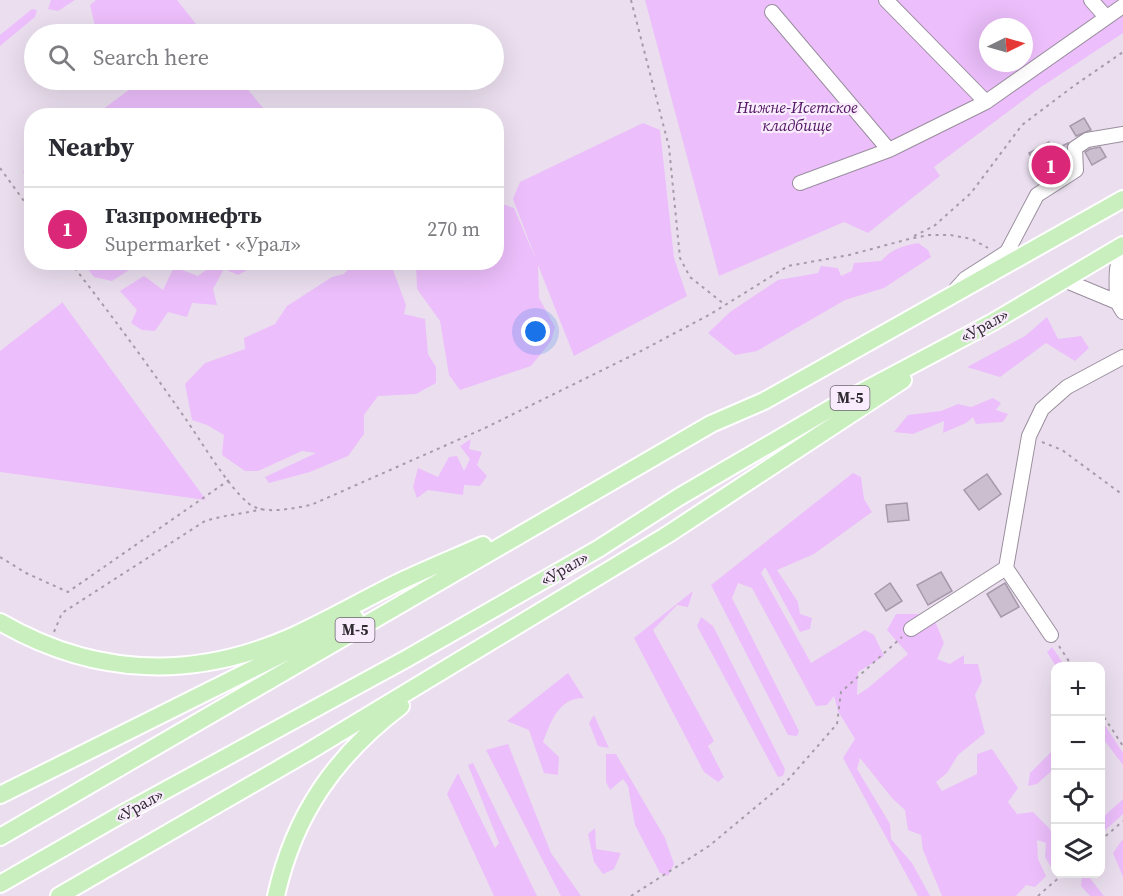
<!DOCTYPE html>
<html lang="en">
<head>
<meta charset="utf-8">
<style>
	body { margin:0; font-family:"Source Serif 4",serif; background:#f2f2f3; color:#2b2b33 }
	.controls { position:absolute; right:18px; bottom:18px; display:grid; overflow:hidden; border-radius:12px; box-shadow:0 6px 24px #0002 }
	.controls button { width:54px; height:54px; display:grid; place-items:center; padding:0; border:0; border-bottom:2px solid #e1e1e2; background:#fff; color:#2b2b33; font:30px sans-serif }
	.compass { position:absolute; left:979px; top:18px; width:54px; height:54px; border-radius:50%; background:#fff; box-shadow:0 6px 24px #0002; rotate:85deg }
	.you { position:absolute; left:536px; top:332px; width:21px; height:21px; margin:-15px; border:4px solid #fff; border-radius:50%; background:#1a73e8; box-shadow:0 0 0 9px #1a73e833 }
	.badge { display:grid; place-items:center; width:39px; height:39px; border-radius:50%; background:#db2777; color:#fff; font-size:20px; font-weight:700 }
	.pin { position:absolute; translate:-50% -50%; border:3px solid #fff; box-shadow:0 2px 6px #0006 }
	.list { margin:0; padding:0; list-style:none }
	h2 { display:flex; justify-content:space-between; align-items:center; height:78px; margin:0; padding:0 24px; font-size:26px }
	h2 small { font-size:20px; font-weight:400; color:#7c7c81 }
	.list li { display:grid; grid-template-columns:39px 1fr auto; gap:18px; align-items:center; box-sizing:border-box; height:84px; padding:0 24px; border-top:2px solid #e1e1e2 }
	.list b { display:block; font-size:22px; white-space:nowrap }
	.list p { margin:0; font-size:20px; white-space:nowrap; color:#7c7c81 }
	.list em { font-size:20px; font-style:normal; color:#7c7c81 }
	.icon { flex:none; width:33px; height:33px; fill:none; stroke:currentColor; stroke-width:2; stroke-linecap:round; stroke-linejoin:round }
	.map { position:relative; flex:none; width:1123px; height:896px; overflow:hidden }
	.search { position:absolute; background:#fff; box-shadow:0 6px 24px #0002; left:24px; top:24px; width:480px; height:66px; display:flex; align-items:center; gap:15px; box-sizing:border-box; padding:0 21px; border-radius:33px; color:#7c7c81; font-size:22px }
	.panel { position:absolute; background:#fff; box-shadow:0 6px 24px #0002; left:24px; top:108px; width:480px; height:162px; border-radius:24px }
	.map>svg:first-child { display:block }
</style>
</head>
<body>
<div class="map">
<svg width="1123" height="896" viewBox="0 0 1123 896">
	<rect width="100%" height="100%" fill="#ebdfef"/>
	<!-- green -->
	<path fill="#ecbefb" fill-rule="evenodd" d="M51 0H75L58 11 48 9Z
		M96 0H177L204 34H97L90 5Z
		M645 0H1123V33L1041 87 934 167 940 176 868 233 844 222 719 276ZM988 27H1024V63H988Z
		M32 9 37 10 35 17 0 46V35Z
		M134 80H240L269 115H95L137 84Z
		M643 123 660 130 674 258 687 296 574 356 538 265 539 298 555 327 551 341 531 366 460 390 449 375 440 321 417 289 416 263 496 262 497 202 514 208 537 262 513 199 520 182Z
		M31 164V195L23 171Z
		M918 243 928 250 931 257 884 288 845 300 757 351 735 355 708 333 730 312 778 280 818 273 821 266 838 268 841 276 852 271 854 263 881 261C892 249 902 246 918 243Z
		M354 262 377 263V266L393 270 406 305 404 314 425 319 428 354 436 367V383L416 394 378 396 364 415V434L348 456 310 472 269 483 265 477 316 453 302 451 258 471H245L222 455 224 435 207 425 192 420 185 384 205 363 245 349 244 338 275 324 287 306 332 277 344 274Z
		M83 263H140L112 281 94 277Z
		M215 263H245L251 268 238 275 224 269 213 289 217 305 192 303 187 317 168 312 155 331 142 330 131 323 137 310 120 291 144 276 163 290 174 267 198 276Z
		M63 302V303L206 500 0 472V351Z
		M1047 317 1058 339 1081 336 1089 348 1075 361 1046 343 1000 377 967 367 1025 336Z
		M993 398 1001 403 996 410 1008 414 1003 422 976 424 973 417 966 423 943 433 944 421 913 434 894 432 908 415 941 411 958 404 971 407Z
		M471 439 469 449 482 452 477 465 487 476 480 486 464 485 463 495 428 490 417 498 413 487 418 468 438 477 449 457 457 456 464 471 470 459 460 446Z
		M853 473 861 477 864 499 872 512 814 554 777 570 798 602 800 614 812 618 810 629 800 632 765 567 761 573 811 663 865 630 874 635 884 656 858 672 857 695 868 688 908 654 887 630 896 614H932L944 643 937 659 950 664 964 655V664H978L982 681 975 695 985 733 958 755 947 773 936 782 942 791 977 774V754L992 749 1018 788 1008 802 1017 814 1033 812 1049 828 1055 839V864L1051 867 1045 857 1046 843 1037 840 1038 859 1046 876 1035 887 1026 885 1016 896H942L923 850 921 835 908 830 905 810 892 798 860 758 857 769 890 824 891 839 912 863 930 896H918L843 758 855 739 838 711 834 696 827 705 816 706 752 588 738 583 732 598 799 731 797 736 788 735 711 585Z
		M693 591 688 607 677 605 653 630 714 741 708 746 724 777 718 782 704 772 634 638Z
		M701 617 713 626 785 769 783 776 778 777 697 626Z
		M1052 647 1065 666H1056L1047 652Z
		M568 673 584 698C558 698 551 722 543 742L559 757 558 775 544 773 529 730 507 721Z
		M594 715 609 748 598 746 589 723Z
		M1101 719 1123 753V765L1101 736Z
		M508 744 551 853 581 896H561L486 750Z
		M1055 748V768L1037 784 1028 786 1030 773Z
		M606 754H616L665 838 674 864 668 876 660 873 635 825 628 786 623 779 610 790 606 782Z
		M473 763 537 896H494L447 794 458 773 495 848 499 843 468 765Z
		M1123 799V814L1101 834V819Z
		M595 828 596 849 621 853 614 869 603 874 594 862 588 834Z
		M1122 840 1123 841V877L1113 853Z
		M1082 875 1089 877 1104 896H1090L1081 886Z"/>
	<!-- building -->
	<path fill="#cbbfcf" stroke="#a69aaa" stroke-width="1.5" d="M1084 118 1091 130 1076 136 1070 126Z
		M1049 142 1054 150 1068 143 1067 162 1062 165 1063 167 1044 180 1029 153Z
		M1100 147 1106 157 1092 165 1085 152 1090 149Z
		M987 474 1001 494 979 510 964 490Z
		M907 503 909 520 888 522 886 505Z
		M941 572 952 591 928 605 917 585Z
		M890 583 902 601 886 611 875 594Z
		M1005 583 1019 607 1001 617 987 594Z"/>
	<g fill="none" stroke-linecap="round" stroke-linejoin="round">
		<!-- minor casing -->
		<g stroke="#9a8e9e" stroke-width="16">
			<path id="minor" d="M886 0 986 102
				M1091 0 1106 17
				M772 12 889 150
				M800 183 889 150 986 102 1123 6
				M1064 280 1117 302 1123 312
				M956 289 965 279 1007 252 1037 195 1076 170 1075 148 1087 140 1123 134
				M1117 302C1117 286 1114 264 1123 250
				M911 629 1006 568
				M1051 635 1006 568 1029 436 1042 409 1067 387 1123 357"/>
		</g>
		<!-- major casing -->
		<g stroke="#fff" stroke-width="20">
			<path id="major" d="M0 622C95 677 194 680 293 636 328 620 361 601 395 584 424 570 454 558 483 545
				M0 795 355 618
				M0 837 711 424 764 401 1123 199
				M0 884 122 814 406 659 598 549 679 497 833 407 993 322 1123 245
				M59 896 308 752 667 535 903 380
				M276 896C294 815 335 756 401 706"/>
		</g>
		<!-- path -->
		<path stroke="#a59ca8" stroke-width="2" stroke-dasharray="3 4.5" stroke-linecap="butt" d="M631 0 669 147 680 258 690 277 724 304
			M0 168 32 212
			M914 236 934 226 971 193 1022 125 1075 85 1123 52
			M70 262C110 313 148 365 185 418 201 441 227 485 248 503 263 516 293 508 311 505L485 428 639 352 709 315 788 266 849 255 909 239 929 235H950L972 239 988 248
			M1042 442 1062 450 1123 495
			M0 557 26 573 68 592 229 480
			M54 632 62 613 205 521C224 515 243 514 262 509
			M1059 646 1072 666
			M1100 711 1123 746
			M1100 841 1123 821
			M631 896 709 846 787 781 837 724 841 692 902 637
			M1038 896 1063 874"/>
		<!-- minor -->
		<use href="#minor" stroke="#fff" stroke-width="14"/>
		<!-- major -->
		<use href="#major" stroke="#caefbf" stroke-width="16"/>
	</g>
	<g text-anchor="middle" stroke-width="4.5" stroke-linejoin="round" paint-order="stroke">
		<!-- shield labels -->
		<g fill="#f9ecfd" stroke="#6c656e" stroke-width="1.5">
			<rect x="830.5" y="386" width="39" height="24" rx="4.5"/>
			<rect x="335.5" y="618" width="39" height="24" rx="4.5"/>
		</g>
		<g font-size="15" font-weight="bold" fill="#302b31">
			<text x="850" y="403">М-5</text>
			<text x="355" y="635">М-5</text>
		</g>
		<!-- park labels -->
		<g font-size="16" font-style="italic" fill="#501361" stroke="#f9ecfd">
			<text x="797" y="113">Нижне-Исетское<tspan x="797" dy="18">кладбище</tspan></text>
		</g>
		<!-- street labels -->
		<g font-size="16" fill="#302b31" stroke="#f9ecfd">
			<text transform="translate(984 325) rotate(-29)" y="6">«Урал»</text>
			<text transform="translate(564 568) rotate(-30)" y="6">«Урал»</text>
			<text transform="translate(139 805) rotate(-29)" y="6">«Урал»</text>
		</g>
	</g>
</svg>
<div class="controls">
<button>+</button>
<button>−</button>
<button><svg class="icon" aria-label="locate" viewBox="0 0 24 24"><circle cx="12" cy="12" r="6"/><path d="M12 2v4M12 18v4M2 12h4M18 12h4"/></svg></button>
<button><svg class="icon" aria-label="layers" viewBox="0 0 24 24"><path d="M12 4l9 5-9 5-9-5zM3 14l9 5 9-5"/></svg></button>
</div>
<svg class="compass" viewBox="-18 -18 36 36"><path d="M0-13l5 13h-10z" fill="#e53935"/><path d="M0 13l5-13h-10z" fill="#7c7c81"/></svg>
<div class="you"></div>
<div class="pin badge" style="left:1051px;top:165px">1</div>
<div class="search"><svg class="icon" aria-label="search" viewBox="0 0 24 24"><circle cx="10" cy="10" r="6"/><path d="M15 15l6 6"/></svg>Search here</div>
<section class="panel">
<h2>Nearby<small></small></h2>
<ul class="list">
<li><span class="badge">1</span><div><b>Газпромнефть</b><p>Supermarket · «Урал»</p></div><em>270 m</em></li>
</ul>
</section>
</div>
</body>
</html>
